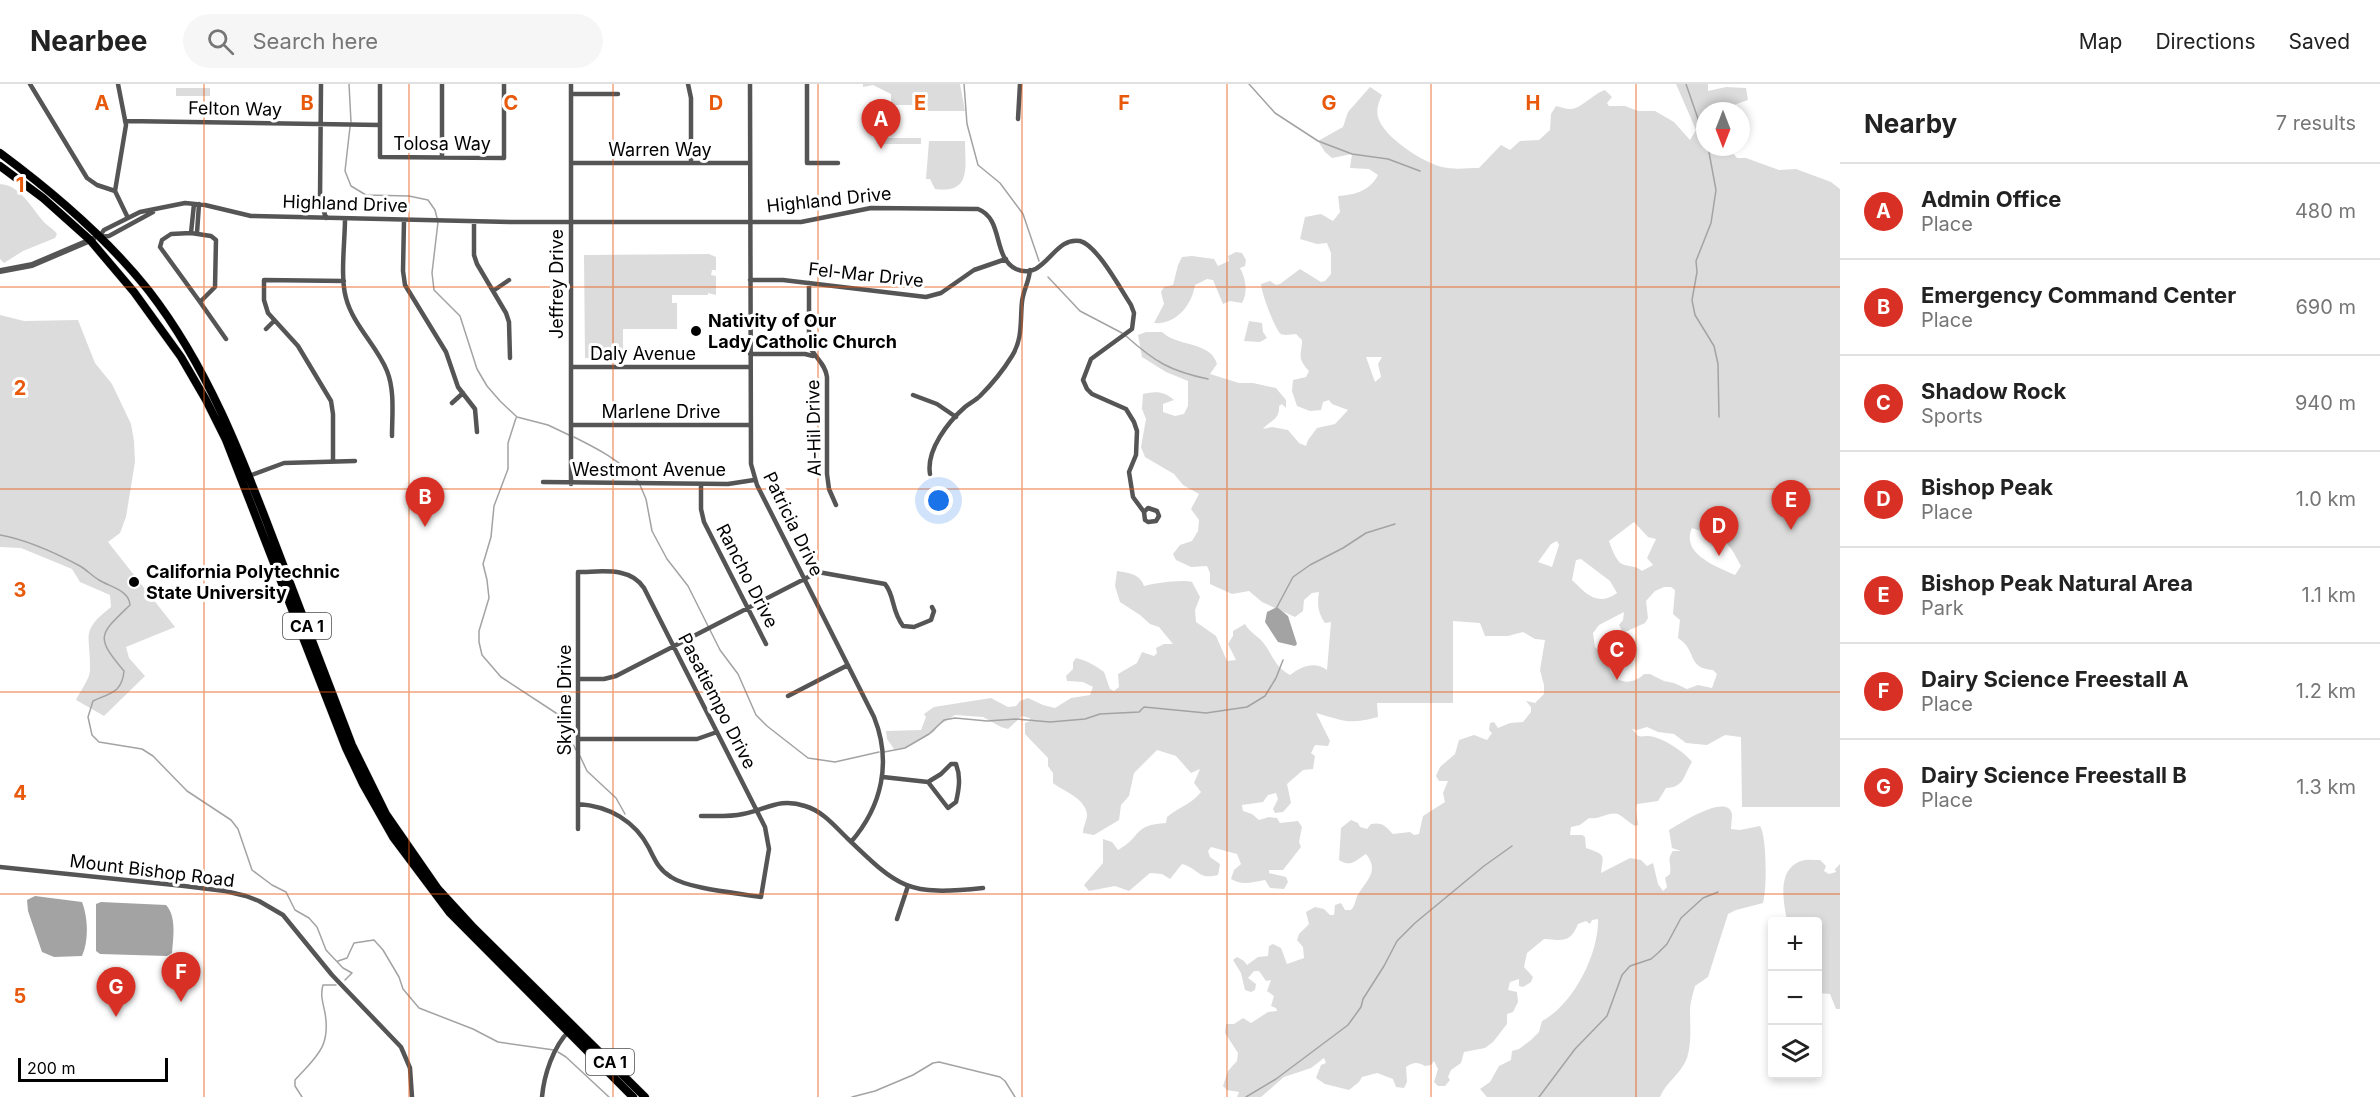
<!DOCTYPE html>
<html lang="en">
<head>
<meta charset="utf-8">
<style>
	body { margin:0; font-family:Inter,sans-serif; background:#f6f6f6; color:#222 }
	.controls { position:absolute; right:18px; bottom:18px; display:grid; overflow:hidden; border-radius:6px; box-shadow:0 3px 9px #0003 }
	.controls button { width:54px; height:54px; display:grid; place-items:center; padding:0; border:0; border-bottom:2px solid #e0e0e0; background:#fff; color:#222; font:30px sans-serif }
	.compass { position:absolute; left:1696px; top:18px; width:54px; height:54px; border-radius:50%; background:#fff; box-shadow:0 3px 9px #0003; rotate:180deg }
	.scale { position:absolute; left:18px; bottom:15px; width:150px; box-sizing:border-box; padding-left:6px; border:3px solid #000; border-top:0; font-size:16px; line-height:21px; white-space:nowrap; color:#000; -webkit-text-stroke:4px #fff; paint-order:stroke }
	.you { position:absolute; left:939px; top:417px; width:21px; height:21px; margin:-15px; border:4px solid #fff; border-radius:50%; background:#1a73e8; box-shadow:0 0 0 9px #1a73e833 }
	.badge { display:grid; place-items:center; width:39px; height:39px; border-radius:50%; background:#d93025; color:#fff; font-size:20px; font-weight:700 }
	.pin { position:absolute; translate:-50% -50px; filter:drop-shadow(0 2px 3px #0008) }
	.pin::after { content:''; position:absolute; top:32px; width:21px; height:18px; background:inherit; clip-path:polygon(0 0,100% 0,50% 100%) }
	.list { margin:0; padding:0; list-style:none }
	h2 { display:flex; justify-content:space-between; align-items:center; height:78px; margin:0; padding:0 24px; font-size:26px }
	h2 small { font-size:20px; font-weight:400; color:#767676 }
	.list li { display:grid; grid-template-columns:39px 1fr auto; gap:18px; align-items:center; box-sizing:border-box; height:96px; padding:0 24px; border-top:2px solid #e0e0e0 }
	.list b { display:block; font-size:22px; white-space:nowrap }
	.list p { margin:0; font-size:20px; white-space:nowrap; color:#767676 }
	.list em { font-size:20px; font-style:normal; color:#767676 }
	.icon { flex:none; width:33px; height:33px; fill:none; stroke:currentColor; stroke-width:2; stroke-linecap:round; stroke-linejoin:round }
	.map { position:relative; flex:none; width:1840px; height:1013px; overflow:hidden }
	header { display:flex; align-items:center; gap:36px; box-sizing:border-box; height:84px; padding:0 30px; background:#fff; border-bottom:2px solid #e0e0e0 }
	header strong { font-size:28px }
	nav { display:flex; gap:33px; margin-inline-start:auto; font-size:21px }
	.search { width:420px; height:54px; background:#f6f6f6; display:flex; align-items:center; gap:15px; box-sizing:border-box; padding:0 21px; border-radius:33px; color:#767676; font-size:22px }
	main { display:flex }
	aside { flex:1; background:#fff }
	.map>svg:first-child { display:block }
</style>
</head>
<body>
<header>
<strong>Nearbee</strong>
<div class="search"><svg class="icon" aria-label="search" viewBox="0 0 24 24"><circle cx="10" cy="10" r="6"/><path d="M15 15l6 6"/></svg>Search here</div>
<nav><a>Map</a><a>Directions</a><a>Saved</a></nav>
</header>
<main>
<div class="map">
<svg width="1840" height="1013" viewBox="0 0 1840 1013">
	<rect width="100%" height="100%" fill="#fff"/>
	<!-- green -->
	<path fill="#dcdcdc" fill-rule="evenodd" d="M863 0H960L965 27H926L925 21H891V10L873 1 863 3Z
		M1676 0H1708V7L1726 3 1746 4 1748 16 1734 21 1728 27H1705V63H1728L1737 74H1746L1779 86 1796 85 1831 98 1840 105V723H1742L1741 653 1725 651 1707 661 1686 659 1674 650 1658 648 1647 643 1637 646 1632 645 1638 652C1641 653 1644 652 1648 652 1660 652 1685 668 1692 678 1683 692 1685 703 1666 704L1658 717 1637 720 1636 725 1638 741 1635 742C1629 739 1624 733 1618 730 1609 727 1599 736 1589 734L1580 741 1571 743 1570 751H1582L1585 753 1586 764C1607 771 1603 771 1601 789L1630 774 1641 776 1647 782 1653 779 1658 800 1663 807 1667 803 1665 794 1670 790C1672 780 1666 776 1673 767H1681L1672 764 1669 746C1678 741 1729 707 1732 731 1732 735 1731 741 1731 745L1740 746 1760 742C1767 753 1767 805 1763 819L1736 826 1728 830 1708 893 1695 902C1693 910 1690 918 1690 926 1690 942 1692 958 1687 974 1681 990 1666 998 1660 1013H1487L1480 1005 1490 998 1499 982 1511 976 1512 967 1519 965 1531 956 1539 948 1542 937C1573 921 1599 870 1598 835L1592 836 1590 840 1586 837 1578 840C1570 860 1562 856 1544 855L1527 869 1524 883 1533 893 1531 898 1523 903 1519 902V895L1510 898 1508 906 1517 908 1518 918 1513 928 1507 930V940L1493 958 1485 964 1464 968 1461 979 1451 986 1448 993 1450 996 1445 1002H1438L1434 998 1438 985 1434 977 1431 981 1425 982C1418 978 1413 978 1406 983L1407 998 1404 1004 1396 1003 1393 995 1377 989 1362 993 1359 998 1349 1006 1325 1000 1316 994 1321 981 1326 979 1324 974 1311 984 1284 993 1261 1013H1237L1239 1008 1227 1006 1223 1002 1228 987 1237 977 1238 969 1225 949 1226 940H1234L1243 934 1251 939 1268 928 1277 927 1276 924 1271 922 1274 912 1267 907 1271 896 1266 897 1259 887H1254L1248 894 1256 900 1255 906 1251 908 1245 906 1241 889 1233 876 1237 873 1244 877 1247 881 1258 873 1268 872 1269 862 1273 860 1281 864 1287 880 1304 874 1303 863 1297 856 1299 850 1309 840 1306 828 1315 823 1324 825 1330 831H1334L1335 821 1341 819 1345 826H1351C1356 821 1355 814 1359 809 1368 795 1379 786 1366 770 1356 776 1351 784 1339 776L1341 744 1351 736 1358 739 1360 743 1367 745 1371 740C1383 738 1385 742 1393 750L1410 748 1414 751 1419 750 1423 732 1445 718 1443 709 1448 697H1439L1436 692 1440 683 1455 670 1459 656 1474 651 1487 656 1492 649 1489 646 1490 639 1494 638 1498 644 1510 639 1523 638 1531 628V623L1526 617 1535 619 1544 610V601L1540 586 1545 556 1535 555 1523 548 1508 552H1485L1480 539 1453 537V619H1377L1378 633C1348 641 1345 637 1316 629L1330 657 1328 662 1315 661 1311 669 1315 672 1313 685 1303 686 1287 700 1291 719 1283 728 1275 729 1273 725 1278 715 1276 709 1268 711 1263 718 1242 721 1243 727 1252 730 1259 736 1269 733 1277 734 1280 739 1298 737 1302 743 1299 758 1301 763 1283 786H1269V789L1286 793 1288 798 1284 805 1270 804 1265 796C1252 798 1242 802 1231 795L1234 786 1241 780 1237 770 1211 763 1208 767 1210 773 1220 780 1218 791C1197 796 1200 785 1182 780L1170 795 1162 790 1150 789 1129 807 1115 802 1089 807 1084 801 1103 779V755L1112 758 1118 766C1142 753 1132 741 1166 739L1167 733C1179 723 1192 720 1201 708L1194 699 1200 685 1191 689 1176 672 1157 666 1134 689 1129 712 1121 721 1119 736 1094 751 1083 749C1083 742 1087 737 1087 730 1085 714 1063 707 1053 699V689L1048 682V674L1025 650V639L1030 637V634L1022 632 1008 645 1001 643 983 633 955 631 938 642 934 648 905 664 894 665 887 655 886 647 921 646 926 633 924 630 934 623 991 614 1008 623 1016 622 1020 617 1028 614 1043 621 1055 624 1071 614 1090 611 1093 603 1083 598 1067 597 1066 592 1073 585V578L1076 574C1086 576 1096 582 1104 588L1110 605 1114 607 1119 603 1118 590 1137 579 1142 568 1154 572 1157 569 1156 564 1164 560H1173L1159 543 1150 540 1140 531 1120 518 1115 502 1117 487C1129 489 1140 490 1144 502 1154 499 1183 495 1192 498L1200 513 1195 526 1196 538 1216 552 1227 577 1236 576 1228 560 1233 552V547L1245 540C1250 549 1260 553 1265 561 1274 574 1275 582 1290 591 1302 582 1314 577 1327 586L1331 538 1325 539C1318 529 1317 520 1319 508L1312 509 1304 516 1303 527 1295 533 1262 518 1249 507 1232 510 1210 500V489L1207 482 1191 483 1176 476 1173 470 1180 461 1192 457 1198 447 1199 436 1191 425 1199 410 1183 401 1174 390 1145 373 1141 363 1146 335 1142 325 1143 310C1156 307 1164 307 1174 316L1163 320V328L1175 332 1184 330 1188 322V297L1166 288 1142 273 1138 251 1146 248H1162C1177 263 1211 257 1217 280L1210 290 1239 299H1253L1276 304 1286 316V324L1282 320 1279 322C1280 336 1270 336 1263 345L1272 343 1288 346 1299 359 1306 362 1308 356 1317 344 1335 340 1348 326 1332 320 1329 316 1323 318 1321 326 1310 327 1297 322 1292 307 1293 296 1306 293 1309 287C1296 273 1302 271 1302 256L1296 250C1292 250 1285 252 1281 250 1276 248 1261 208 1261 200L1270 197 1276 201 1280 200 1300 185 1321 198 1325 197 1331 190V169L1327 159 1317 160 1300 155 1305 133 1321 130 1333 137 1340 128 1338 112C1354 111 1370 107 1378 91L1369 85 1350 84 1352 70 1332 74 1325 68 1318 57 1343 43 1348 28 1370 3 1382 11C1379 17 1376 26 1378 33 1383 53 1424 79 1442 83 1454 86 1467 84 1479 84L1501 61 1510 66 1520 57 1539 56 1550 46 1551 30 1556 22C1561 23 1566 25 1570 25 1580 26 1594 9 1605 6L1612 13 1607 19 1609 22H1625L1638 27H1655L1674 38 1690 56 1696 46ZM1366 273H1382L1378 280 1381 293 1375 298ZM1634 438 1648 453 1656 455 1647 474 1653 481 1642 487C1635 481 1629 483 1622 480 1616 477 1611 463 1609 457ZM1692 444 1700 447 1712 462 1715 460 1716 454C1728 455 1735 471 1741 482L1735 491C1718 483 1680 470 1692 444ZM1557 457 1559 461 1552 483 1538 478 1551 460ZM1581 475 1610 497 1617 509C1598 523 1586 510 1572 496L1576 476ZM1664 503H1671L1675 506 1673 530 1680 536 1678 554C1698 567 1686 584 1713 586L1717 590 1712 604 1698 601 1687 605 1674 599 1664 597 1650 590H1644C1635 599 1620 602 1611 588 1608 582 1611 576 1606 570L1603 571 1595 563 1593 549 1599 541 1624 528 1623 536 1619 541 1623 549 1645 539 1648 534 1646 517 1655 507Z
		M176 4H210V12H176Z
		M877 54H921V60H877Z
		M929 57H965C965 83 972 110 935 105L930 95H926Z
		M0 100C20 101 31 123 43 137 47 142 53 144 57 150L55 154 23 167 4 179 0 175Z
		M1236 168 1242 169 1246 176 1245 182 1240 184C1246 195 1248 208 1242 219L1230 217 1223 220 1213 196 1207 195 1195 201C1192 221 1176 241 1154 239L1164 220 1161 208 1164 203 1173 201 1178 181 1182 173 1192 172 1214 175 1218 182 1229 177 1228 172Z
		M709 170 716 173V186H712L711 191 716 192V211L708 209V211H672V219H677V245H623V274H585L584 171Z
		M0 231 24 237 78 236 95 279 112 300 131 340 134 357 135 378 126 433 120 449 108 458 175 543 126 563 129 574 145 592 104 632 76 616C80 607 90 595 90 586 91 551 79 548 111 523L110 511 80 498 72 485 21 464 0 463Z
		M1249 237 1262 239 1263 248 1267 254 1260 258 1244 257Z
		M1820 776 1826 782 1824 787 1829 790 1836 788 1835 785 1840 780V925H1836L1830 910 1818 909V838L1787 837C1784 819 1776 786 1801 777 1806 775 1814 776 1820 776Z"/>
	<!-- water -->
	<path fill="#a3a3a3" d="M1277 523 1288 532 1297 560 1295 562 1278 558 1265 538 1267 528Z
		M35 812 82 818C88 833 89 857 82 872L54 873 42 868 28 827 27 816Z
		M101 818 166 821C177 833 173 854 172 869L167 872 100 870 96 867V820Z"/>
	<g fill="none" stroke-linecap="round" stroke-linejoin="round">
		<!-- stream -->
		<path stroke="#a3a3a3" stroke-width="1.5" d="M349 0 351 38
			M964 0 967 40 978 81 1000 99 1023 130 1039 177
			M1249 0 1275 29 1318 57 1352 70 1388 75 1420 87
			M1686 0 1705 55
			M350 43 345 87 351 102 366 111 409 112 428 116 435 126 438 138 432 189 434 206 460 232 477 285 487 302 500 317 517 333 548 341 569 351
			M1708 63 1716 106 1711 139 1696 177 1697 188 1692 216 1695 231 1714 262 1718 280 1719 333
			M1048 193 1080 227 1122 249
			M1126 252C1155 278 1170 287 1208 295
			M516 334 508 359V385L494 422 491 453 483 480 487 496 489 514 479 547V558L482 571 501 593 559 631 576 666
			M574 353C598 365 620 376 638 397
			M640 401 646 415 652 447 667 475 688 502 720 566 738 590 756 631 767 642 808 674 835 678 879 668
			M0 451C28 456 54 468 80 482 87 486 92 492 99 496 110 503 129 506 130 521 100 550 94 552 124 587 122 609 110 609 93 617L88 633 92 651 99 658 142 665 153 672 187 707 231 736 238 745 252 786 272 801 286 808 295 826 309 834 317 843 326 866 343 884 352 889 345 896
			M1277 523 1293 493 1310 481 1343 464 1366 449 1395 440
			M884 668 905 664 929 650 944 636 955 634 987 637 1016 635 1050 638 1085 635 1100 630 1139 628 1144 623 1206 629 1247 623 1265 612 1276 594 1283 576
			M580 672 587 687 616 714 625 730
			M338 877 347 874 354 859 374 856 383 866 399 893 403 905 419 924 473 945 498 958 554 966
			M558 968 566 973 609 1013
			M302 1013 295 1002V996C316 973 331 963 325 929 323 919 320 911 323 901H336
			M852 1013 875 1007 913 991 933 979 939 978 1000 993 1005 997 1015 1013
			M1246 1013 1276 995 1348 941 1361 923 1363 915 1384 882 1397 857 1415 839 1484 782 1512 762
			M1539 1013 1575 965 1607 932 1622 891 1630 882 1651 875 1658 869 1667 860 1681 834 1703 814 1718 808"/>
		<!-- trunk casing -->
		<g stroke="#dbdbdb" stroke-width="9">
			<path id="trunk" d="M0 69C54 109 107 154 149 207 207 282 241 370 274 457 300 525 326 593 352 661L386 730 438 805 472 842 645 1013
				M0 82 43 114 90 156 134 208 181 273 206 316 226 356 346 664 363 700 393 753 450 829 633 1013"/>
		</g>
		<!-- minor -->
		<path stroke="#555" stroke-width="4.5" d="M30 0 87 94 97 101 115 107
			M118 0 126 41 115 107 128 134
			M321 0 320 115 326 134
			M380 0V73L504 74V0
			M688 0 691 14V79
			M750 0 751 380 757 401 874 633C892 678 882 722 851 758
			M807 0V79H838
			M571 10H618
			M1018 35 1020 0
			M125 37 380 41
			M442 73V0
			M571 79H750
			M345 135C345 157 340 194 346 214 353 241 377 262 387 287 395 307 392 331 392 352
			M404 136 403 187 405 201 446 268 458 303 475 325 477 348
			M474 138V171L477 180 506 229 509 238 510 274
			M191 149 211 152 216 156 215 203 200 218 160 163 162 156 171 150Z
			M191 149 194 120
			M197 149 199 120
			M99 153 104 146 140 128 185 119 205 121 251 132 510 138H801L871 124 978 125C1004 135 992 173 1016 185 1045 198 1053 152 1080 157 1097 161 1121 206 1131 221L1134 229 1132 245 1091 275 1083 296 1087 305 1092 310 1126 325 1134 338 1137 347 1136 371 1129 388 1133 413 1144 428 1145 436 1148 438 1156 437 1159 432 1157 427 1148 424 1144 428
			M99 153 109 152 153 128
			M750 196H783L926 213 941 209 974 186 1006 175
			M809 199V260C813 273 825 278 827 293V390L829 405 836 421
			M493 207 509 196
			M200 218 226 255
			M266 245 274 237
			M750 270H805L813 272
			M571 283H750
			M913 311 937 320 956 333
			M452 319 463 309
			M571 341H750
			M333 377V330L331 317 298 262 268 229 264 216V196L344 197
			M930 390C926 366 948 338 965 323 970 319 976 316 980 312 991 301 1004 285 1012 272 1023 254 1020 237 1022 218 1023 207 1029 198 1030 186
			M249 392 284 379 355 377
			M543 398 728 400 754 396
			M571 400V0
			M701 400V425L704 438 766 560
			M578 595H604L616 592 818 488 885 500C895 512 891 526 903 542L914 543 931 536 934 527 932 523
			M788 612 848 581
			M578 655H697L717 648
			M951 680H956C961 693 959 705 956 718L948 724 928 698 941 690Z
			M883 693 928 698
			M701 732C715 732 729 733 743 730 766 726 779 713 805 722 822 727 833 740 845 752 899 804 906 812 983 804
			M578 745V488C601 488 630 482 644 504L765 743 769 765 761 813C738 809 689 805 671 793 659 786 655 776 649 764 635 737 609 722 578 720
			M0 783 184 802 225 807 246 812 259 817 283 831 332 891 401 963 410 984 412 1013
			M897 835 908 802
			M542 1013C544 991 553 963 569 947"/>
		<!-- tertiary -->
		<path stroke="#555" stroke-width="6" d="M0 187 32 181 93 155"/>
		<!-- trunk -->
		<use href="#trunk" stroke="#000" stroke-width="8"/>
	</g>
	<!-- grid -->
	<path fill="none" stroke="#e8590c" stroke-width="1.5" stroke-opacity="0.55" d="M204 0V1013M409 0V1013M613 0V1013M818 0V1013M1022 0V1013M1227 0V1013M1431 0V1013M1636 0V1013M0 203H1840M0 405H1840M0 608H1840M0 810H1840"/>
	<!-- markers -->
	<g fill="#000" stroke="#fff" stroke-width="2">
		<circle cx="696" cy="247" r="6"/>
		<circle cx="134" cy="498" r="6"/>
	</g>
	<g text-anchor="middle" stroke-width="6" stroke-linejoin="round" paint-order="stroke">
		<!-- shield labels -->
		<g fill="#fff" stroke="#4c4c4c" stroke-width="1.5">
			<rect x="283" y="529" width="48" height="26" rx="4.5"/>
			<rect x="586" y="965" width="48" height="26" rx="4.5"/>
		</g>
		<g font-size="16" font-weight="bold" fill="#000">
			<text x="307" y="548">CA 1</text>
			<text x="610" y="984">CA 1</text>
		</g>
		<!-- street labels -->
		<g font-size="18" fill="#000" stroke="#fff">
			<text transform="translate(235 25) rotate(1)" y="6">Felton Way</text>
			<text x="442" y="66">Tolosa Way</text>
			<text x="660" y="72">Warren Way</text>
			<text transform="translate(829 116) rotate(-6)" y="6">Highland Drive</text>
			<text transform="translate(345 120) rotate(2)" y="6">Highland Drive</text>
			<text transform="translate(866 191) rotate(6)" y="6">Fel-Mar Drive</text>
			<text transform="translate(557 200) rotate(-90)" y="6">Jeffrey Drive</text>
			<text x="643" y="276">Daly Avenue</text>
			<text x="661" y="334">Marlene Drive</text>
			<text transform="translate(814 344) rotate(-91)" y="6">Al-Hil Drive</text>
			<text x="649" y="392">Westmont Avenue</text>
			<text transform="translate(793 440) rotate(64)" y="6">Patricia Drive</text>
			<text transform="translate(747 492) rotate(63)" y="6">Rancho Drive</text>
			<text transform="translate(565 616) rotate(-90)" y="6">Skyline Drive</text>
			<text transform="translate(717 617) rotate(63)" y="6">Pasatiempo Drive</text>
			<text transform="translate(152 787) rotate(7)" y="6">Mount Bishop Road</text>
		</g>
		<!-- poi labels -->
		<g font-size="18" font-weight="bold" fill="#000" stroke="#fff" text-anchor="start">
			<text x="708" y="243">Nativity of Our<tspan x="708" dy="21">Lady Catholic Church</tspan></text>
			<text x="146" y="494">California Polytechnic<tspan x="146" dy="21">State University</tspan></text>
		</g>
	</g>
	<g font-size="20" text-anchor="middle" font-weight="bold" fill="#e8590c" stroke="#fff" stroke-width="6" stroke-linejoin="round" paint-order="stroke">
		<text x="102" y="26">A</text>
		<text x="307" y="26">B</text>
		<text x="511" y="26">C</text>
		<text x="716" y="26">D</text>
		<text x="920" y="26">E</text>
		<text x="1124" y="26">F</text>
		<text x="1329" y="26">G</text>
		<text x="1533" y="26">H</text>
		<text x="20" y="108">1</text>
		<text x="20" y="311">2</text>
		<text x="20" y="513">3</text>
		<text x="20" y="716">4</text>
		<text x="20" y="919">5</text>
	</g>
</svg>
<div class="controls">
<button>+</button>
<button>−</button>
<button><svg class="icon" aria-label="layers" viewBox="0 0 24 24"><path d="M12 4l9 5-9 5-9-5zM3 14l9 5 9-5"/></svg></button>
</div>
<svg class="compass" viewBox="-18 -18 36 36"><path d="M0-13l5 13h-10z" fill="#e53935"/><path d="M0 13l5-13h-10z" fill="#767676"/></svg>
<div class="scale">200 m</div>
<div class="you"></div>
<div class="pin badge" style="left:881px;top:65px">A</div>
<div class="pin badge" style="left:425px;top:443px">B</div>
<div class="pin badge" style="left:1617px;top:596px">C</div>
<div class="pin badge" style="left:1719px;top:472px">D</div>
<div class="pin badge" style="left:1791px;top:446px">E</div>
<div class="pin badge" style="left:181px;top:918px">F</div>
<div class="pin badge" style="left:116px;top:933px">G</div>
</div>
<aside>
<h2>Nearby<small>7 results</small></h2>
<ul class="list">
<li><span class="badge">A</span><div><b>Admin Office</b><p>Place</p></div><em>480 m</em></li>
<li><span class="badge">B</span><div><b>Emergency Command Center</b><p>Place</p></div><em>690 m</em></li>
<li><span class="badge">C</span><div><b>Shadow Rock</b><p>Sports</p></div><em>940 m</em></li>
<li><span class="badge">D</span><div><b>Bishop Peak</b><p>Place</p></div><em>1.0 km</em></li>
<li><span class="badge">E</span><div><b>Bishop Peak Natural Area</b><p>Park</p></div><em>1.1 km</em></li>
<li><span class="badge">F</span><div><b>Dairy Science Freestall A</b><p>Place</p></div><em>1.2 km</em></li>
<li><span class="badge">G</span><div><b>Dairy Science Freestall B</b><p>Place</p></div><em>1.3 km</em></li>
</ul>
</aside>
</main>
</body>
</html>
